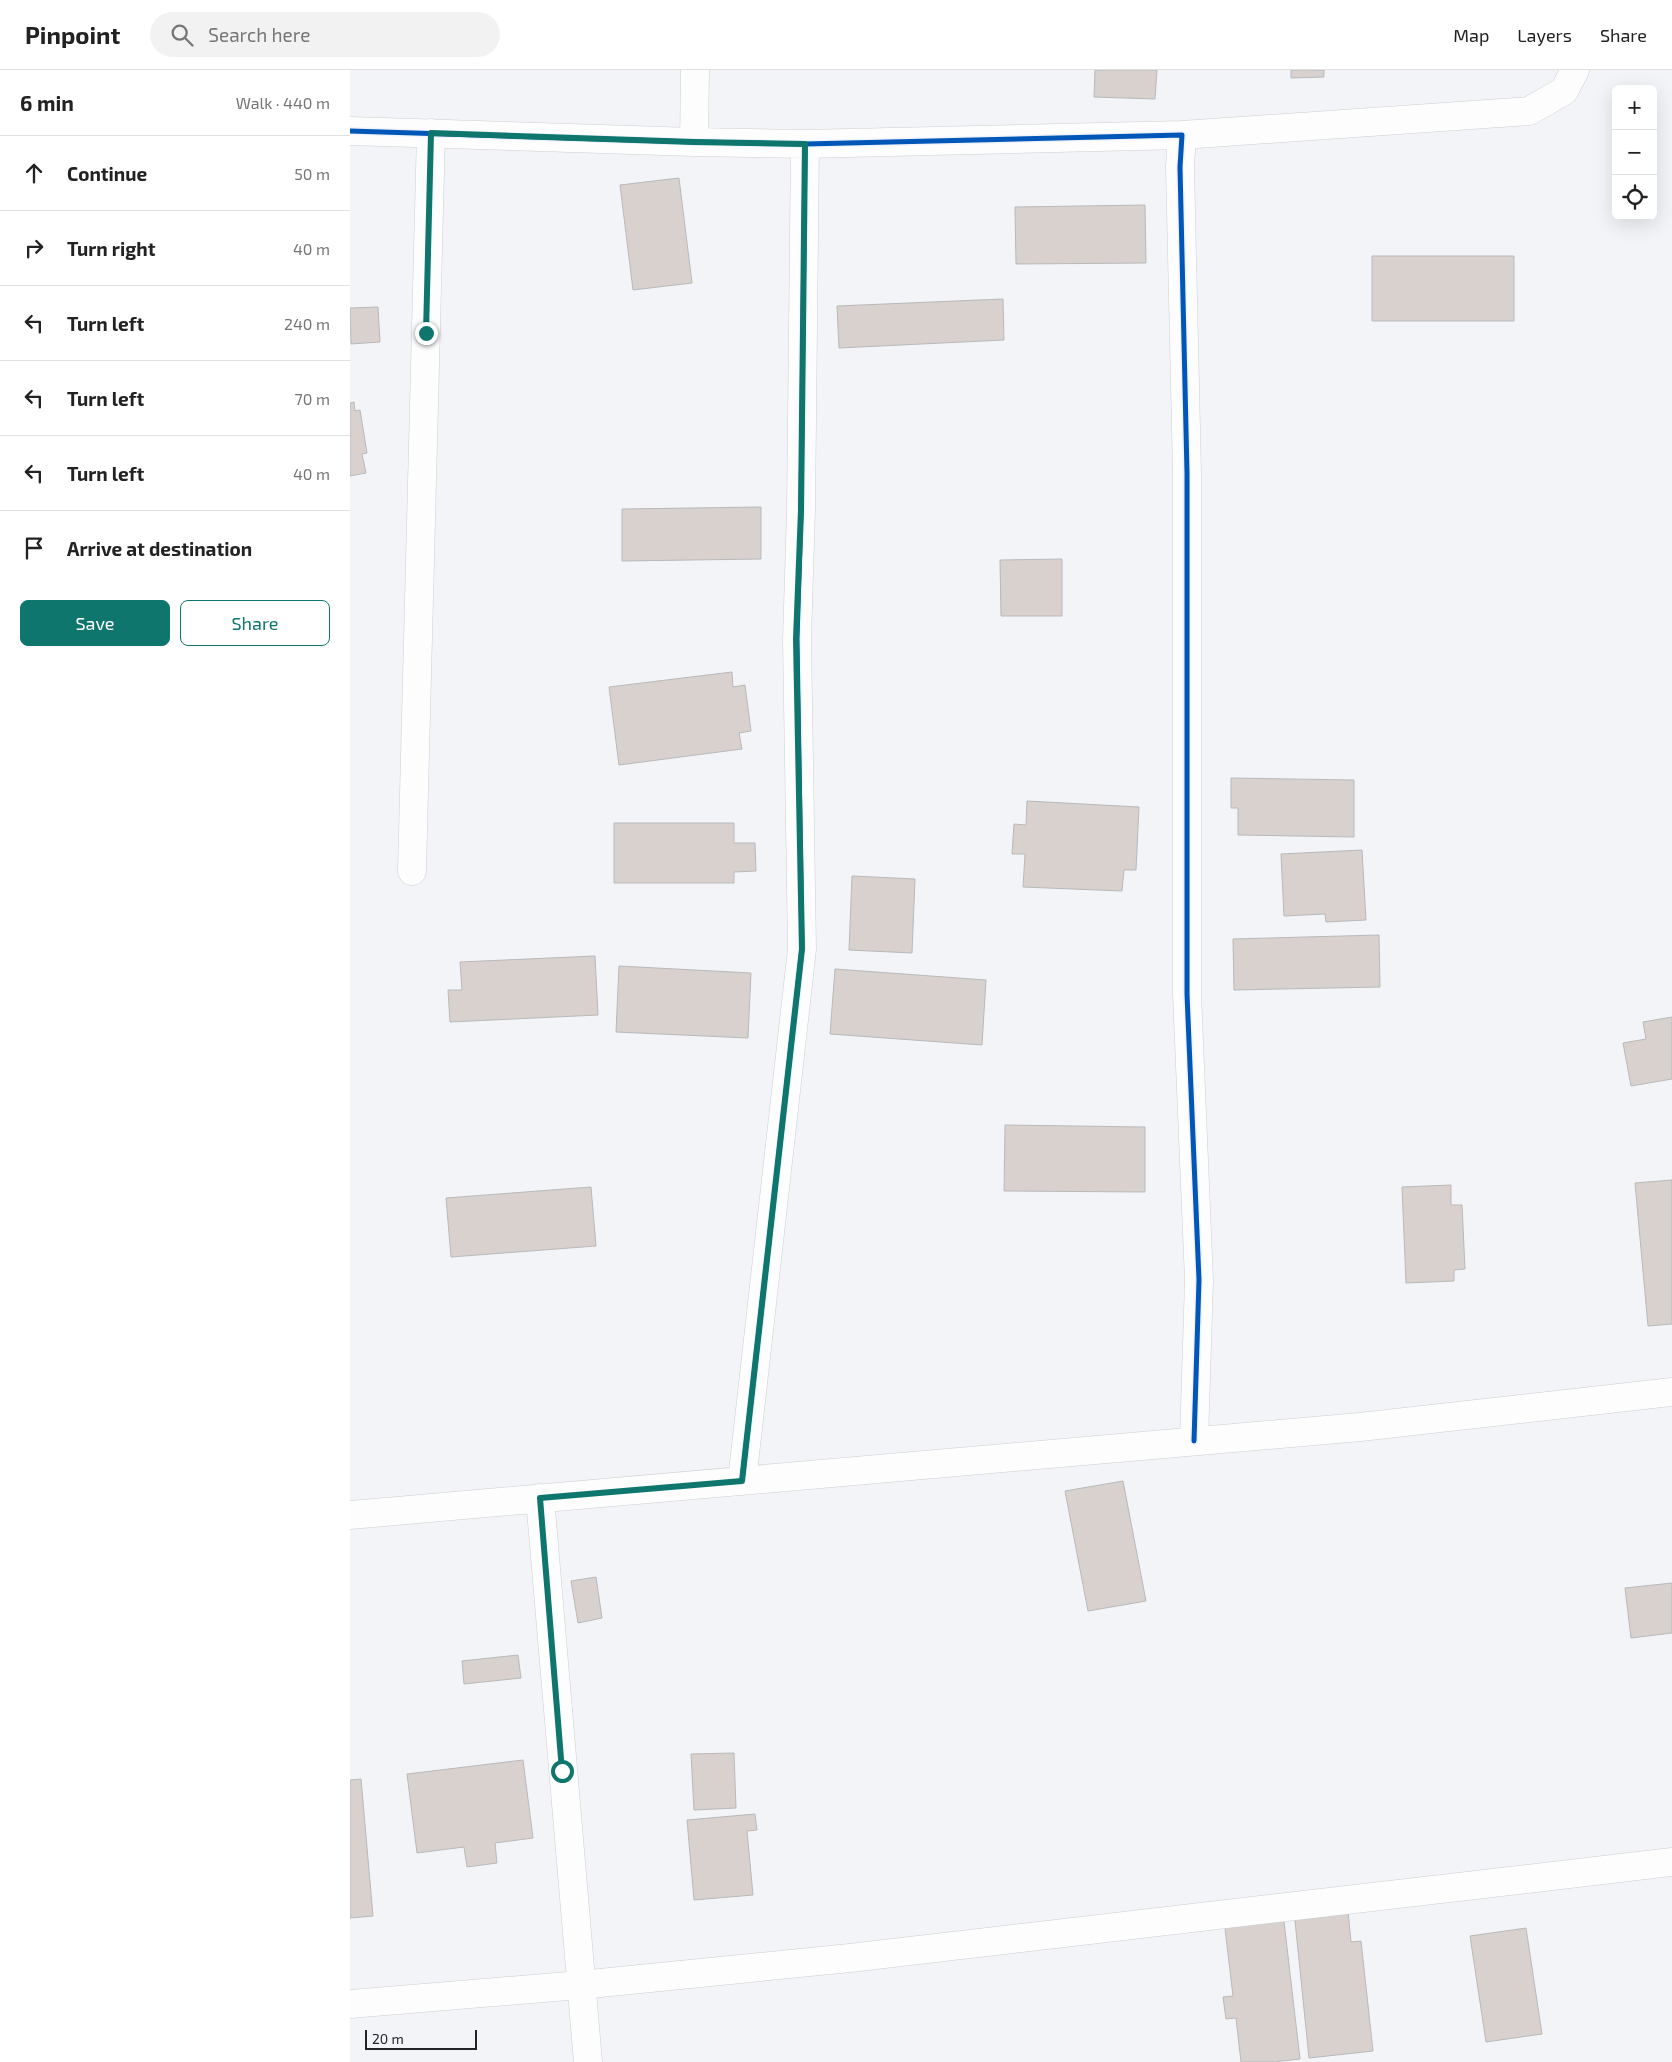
<!DOCTYPE html>
<html lang="en">
<head>
<meta charset="utf-8">
<style>
	body { margin:0; font-family:"Exo 2",sans-serif; background:#f2f2f2; color:#222 }
	.controls { position:absolute; right:15px; top:15px; display:grid; overflow:hidden; border-radius:8px; box-shadow:0 5px 20px #0002 }
	.controls button { width:45px; height:45px; display:grid; place-items:center; padding:0; border:0; border-bottom:1px solid #e0e0e0; background:#fff; color:#222; font:25px sans-serif }
	.scale { position:absolute; left:15px; bottom:12px; width:112px; box-sizing:border-box; padding-left:5px; border:2px solid #232426; border-top:0; font-size:14px; line-height:18px; white-space:nowrap; color:#232426; -webkit-text-stroke:4px #f0f3f9; paint-order:stroke }
	.stop { position:absolute; width:15px; height:15px; margin:-11px; border:4px solid #0f766e; border-radius:50%; background:#fff }
	.stop.end { background:#0f766e; border-color:#fff; box-shadow:0 1px 5px #0008 }
	.list { margin:0; padding:0; list-style:none }
	h2 { display:flex; justify-content:space-between; align-items:center; height:65px; margin:0; padding:0 20px; font-size:21px }
	h2 small { font-size:16px; font-weight:400; color:#767676 }
	.list li { display:grid; grid-template-columns:32px 1fr auto; gap:15px; align-items:center; box-sizing:border-box; height:75px; padding:0 20px; border-top:1px solid #e0e0e0 }
	.list b { display:block; font-size:19px; white-space:nowrap }
	.list em { font-size:16px; font-style:normal; color:#767676 }
	.actions { display:flex; gap:10px; padding:15px 20px }
	.actions a { flex:1; padding:11px 0; border:1px solid #0f766e; border-radius:8px; text-align:center; font-size:18px; color:#0f766e }
	.actions .main { background:#0f766e; color:#fff }
	.icon { flex:none; width:28px; height:28px; fill:none; stroke:currentColor; stroke-width:2; stroke-linecap:round; stroke-linejoin:round }
	.map { position:relative; flex:none; width:1322px; height:1992px; overflow:hidden }
	header { display:flex; align-items:center; gap:30px; box-sizing:border-box; height:70px; padding:0 25px; background:#fff; border-bottom:1px solid #e0e0e0 }
	header strong { font-size:24px }
	nav { display:flex; gap:28px; margin-inline-start:auto; font-size:18px }
	.search { width:350px; height:45px; background:#f2f2f2; display:flex; align-items:center; gap:12px; box-sizing:border-box; padding:0 18px; border-radius:28px; color:#767676; font-size:19px }
	main { display:flex }
	aside { flex:1; background:#fff }
	.map>svg:first-child { display:block }
</style>
</head>
<body>
<header>
<strong>Pinpoint</strong>
<div class="search"><svg class="icon" aria-label="search" viewBox="0 0 24 24"><circle cx="10" cy="10" r="6"/><path d="M15 15l6 6"/></svg>Search here</div>
<nav><a>Map</a><a>Layers</a><a>Share</a></nav>
</header>
<main>
<aside>
<h2>6 min<small>Walk · 440 m</small></h2>
<ul class="list">
<li><svg class="icon" aria-label="ahead" viewBox="0 0 24 24"><path d="M12 20V5M6 11l6-6 6 6"/></svg><div><b>Continue</b></div><em>50 m</em></li>
<li><svg class="icon" aria-label="right" viewBox="0 0 24 24"><path d="M7 20v-9h11M14 6l5 5-5 5"/></svg><div><b>Turn right</b></div><em>40 m</em></li>
<li><svg class="icon" aria-label="left" viewBox="0 0 24 24"><path d="M17 20v-9H6M10 6l-5 5 5 5"/></svg><div><b>Turn left</b></div><em>240 m</em></li>
<li><svg class="icon" aria-label="left" viewBox="0 0 24 24"><path d="M17 20v-9H6M10 6l-5 5 5 5"/></svg><div><b>Turn left</b></div><em>70 m</em></li>
<li><svg class="icon" aria-label="left" viewBox="0 0 24 24"><path d="M17 20v-9H6M10 6l-5 5 5 5"/></svg><div><b>Turn left</b></div><em>40 m</em></li>
<li><svg class="icon" aria-label="arrive" viewBox="0 0 24 24"><path d="M6 21V4h12l-3 4 3 4H6"/></svg><div><b>Arrive at destination</b></div></li>
</ul>
<div class="actions"><a class="main">Save</a><a>Share</a></div>
</aside>
<div class="map">
<svg width="1322" height="1992" viewBox="0 0 1322 1992">
	<rect width="100%" height="100%" fill="#f2f4f7"/>
	<!-- building -->
	<path fill="#d8d1ce" stroke="#b9b9ba" d="M745 0H807L805 29 744 27Z
		M941 0H974V7L941 8Z
		M329 108 342 213 283 220 270 115Z
		M795 135 796 193 666 194 665 137Z
		M1022 186H1164V251H1022Z
		M653 229 654 270 489 278 487 236Z
		M28 237 30 272 1 274 0 238Z
		M4 332 5 341 10 340 17 383 12 384 16 403 0 406V333Z
		M411 437V489L272 491V439Z
		M712 489V546H651L650 490Z
		M382 602 383 617 395 615 401 661 389 663 392 679 269 695 259 617Z
		M881 708 1004 710V767L888 765V738H881Z
		M677 731 789 737 786 800H774L772 821 673 817 675 784H662L664 754 676 755Z
		M264 753H384V773H405L406 801 384 802V813H264Z
		M1012 780 1016 850 976 852 975 844 934 846 931 784Z
		M502 806 565 809 562 883 499 880Z
		M1029 865 1030 917 884 920 883 869Z
		M245 886 248 945 100 952 98 920H112L110 892Z
		M269 896 401 903 398 968 266 962Z
		M485 899 636 910 632 975 480 964Z
		M1322 947V1009L1281 1016 1273 973 1296 969 1293 952Z
		M655 1055 795 1057V1122L654 1121Z
		M1322 1110V1254L1298 1256 1285 1113Z
		M1101 1115V1135H1112L1115 1199 1104 1200V1211L1056 1213 1052 1117Z
		M241 1117 246 1176 101 1187 96 1128Z
		M773 1411 796 1531 738 1541 715 1421Z
		M246 1507 252 1548 228 1553 221 1511Z
		M1322 1513V1563L1281 1568 1275 1518Z
		M168 1585 171 1608 114 1614 112 1591Z
		M384 1683 386 1738 344 1740 341 1684Z
		M173 1690 183 1768 145 1773 147 1793 117 1797 114 1777 67 1783 57 1704Z
		M11 1709 23 1846 0 1848V1710Z
		M405 1744 407 1760 397 1761 403 1825 344 1830 337 1750Z
		M944 1841H998L1001 1872 1011 1871 1023 1981 959 1988Z
		M933 1843 950 1989 923 1992H891L886 1948 876 1949 873 1927 883 1926 874 1850Z
		M1176 1858 1192 1964 1136 1972 1120 1866Z"/>
	<g fill="none" stroke-linecap="round" stroke-linejoin="round">
		<!-- minor casing -->
		<g stroke="#cdced1" stroke-width="29">
			<path id="minor" d="M0 61 344 72 455 74 832 65 830 97 837 403V924L849 1210 844 1371
				M832 65 1179 41 1214 21 1225 0
				M344 72 345 0
				M62 801 81 63
				M392 1411 452 879 447 569 451 441 455 74
				M190 1428 238 1992
				M0 1445 1010 1357 1322 1322
				M0 1934 230 1915 500 1888 1322 1792"/>
		</g>
		<!-- minor -->
		<use href="#minor" stroke="#fdfdfe" stroke-width="28"/>
		<!-- cycleway casing -->
		<g stroke="#f0f3f9" stroke-width="8">
			<path id="cycleway" d="M0 61 344 72 455 74 832 65 830 97 837 403V924L849 1210 844 1371
				M392 1411 452 879 447 569 451 441 455 74"/>
		</g>
		<!-- cycleway -->
		<use href="#cycleway" stroke="#0057b8" stroke-width="5"/>
	</g>
	<g fill="none" stroke-linecap="round" stroke-linejoin="round">
		<!-- route -->
		<path stroke="#0f766e" stroke-width="6" d="M76 263 81 63 344 72 455 74 451 441 446 569 452 879 392 1411 190 1428 212 1701"/>
	</g>
</svg>
<div class="controls">
<button>+</button>
<button>−</button>
<button><svg class="icon" aria-label="locate" viewBox="0 0 24 24"><circle cx="12" cy="12" r="6"/><path d="M12 2v4M12 18v4M2 12h4M18 12h4"/></svg></button>
</div>
<div class="scale">20 m</div>
<div class="stop" style="left:212px;top:1701px"></div>
<div class="stop end" style="left:76px;top:263px"></div>
</div>
</main>
</body>
</html>
